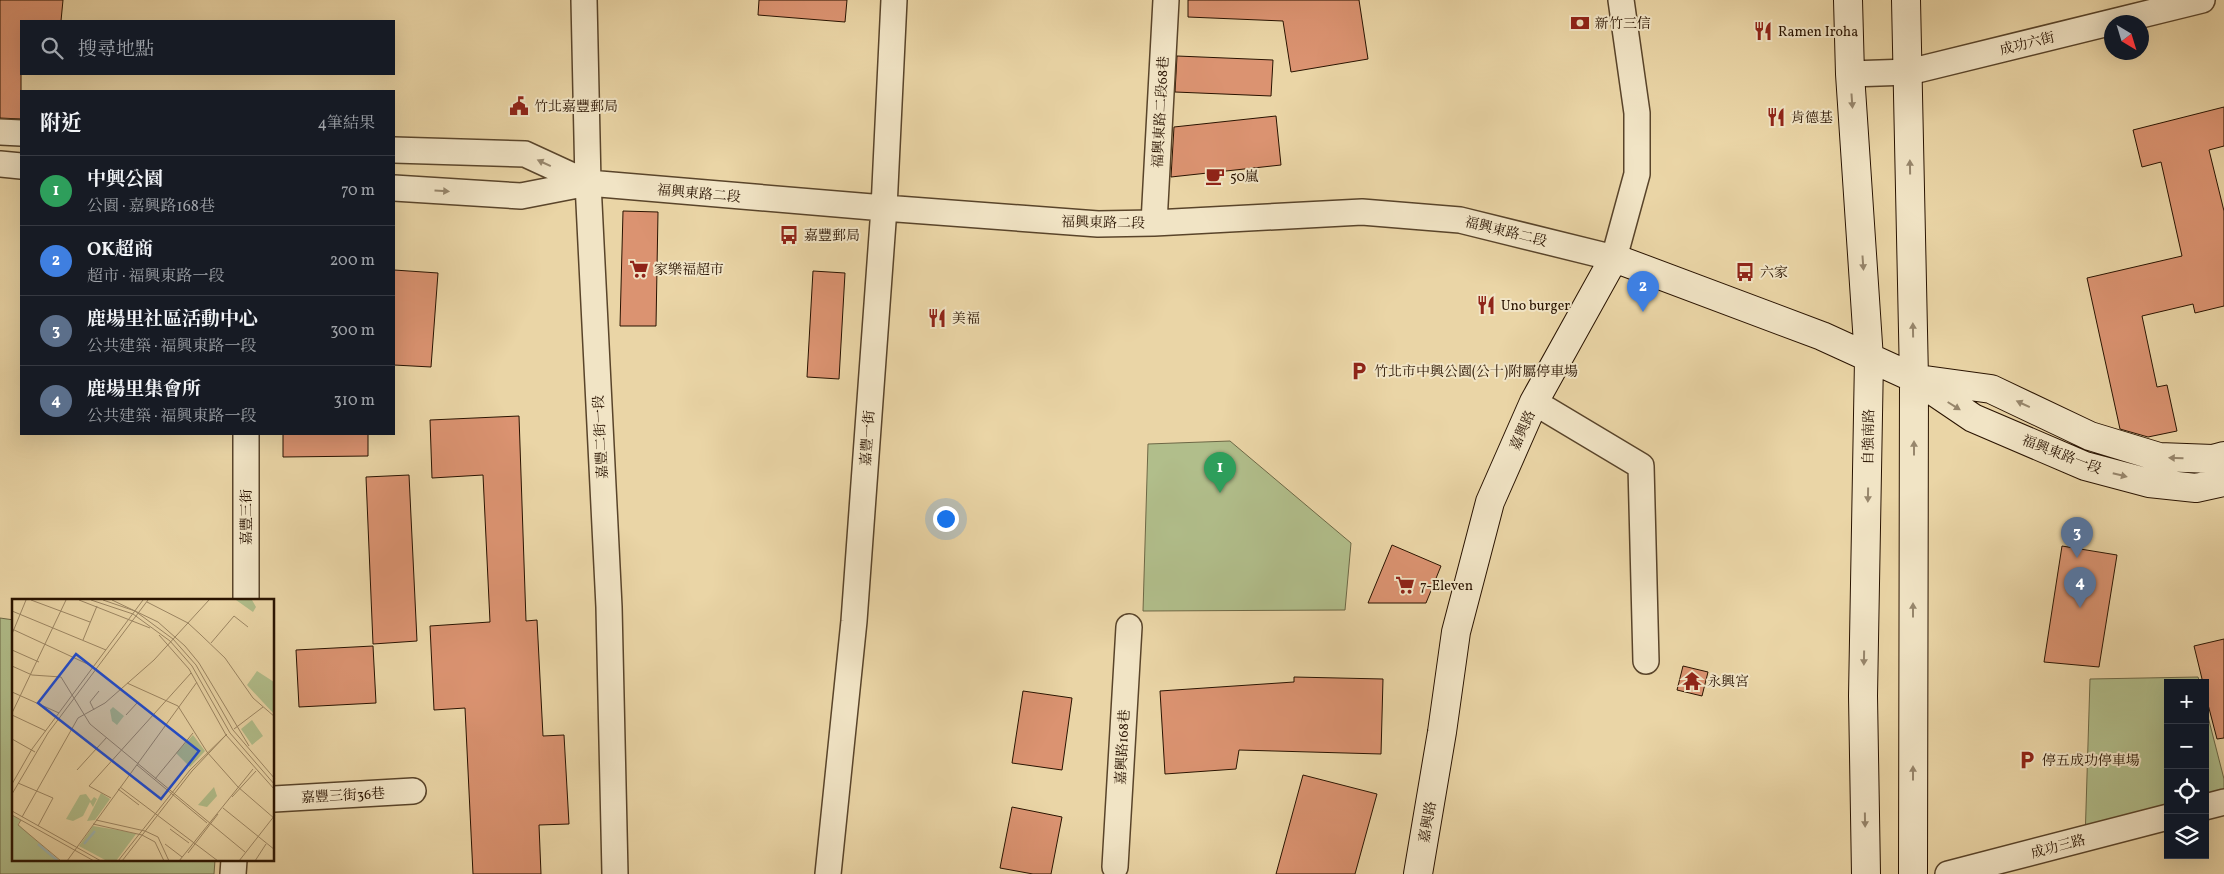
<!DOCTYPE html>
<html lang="zh-TW">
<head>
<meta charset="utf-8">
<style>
	body { margin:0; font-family:Vollkorn,"Noto Serif TC",serif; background:#20242c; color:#f1f3f6 }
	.controls { position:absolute; right:15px; bottom:15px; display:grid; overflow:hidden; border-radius:0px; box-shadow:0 5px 20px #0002 }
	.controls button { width:45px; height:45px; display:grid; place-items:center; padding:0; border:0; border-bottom:1px solid #363941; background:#171b24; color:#f1f3f6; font:25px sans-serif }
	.compass { position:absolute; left:2104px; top:15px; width:45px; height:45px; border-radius:50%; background:#171b24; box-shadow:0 5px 20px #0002; rotate:142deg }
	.you { position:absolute; left:945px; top:518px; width:18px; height:18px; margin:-12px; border:4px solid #fff; border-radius:50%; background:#1a73e8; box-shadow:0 0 0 8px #1a73e833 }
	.badge { display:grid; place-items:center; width:32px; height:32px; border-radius:50%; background:#c59692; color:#fff; font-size:16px; font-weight:700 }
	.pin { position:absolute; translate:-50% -41px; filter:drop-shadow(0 1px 2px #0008) }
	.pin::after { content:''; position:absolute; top:26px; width:18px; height:15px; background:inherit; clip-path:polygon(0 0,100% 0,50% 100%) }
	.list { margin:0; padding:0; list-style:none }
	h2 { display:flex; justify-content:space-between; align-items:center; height:65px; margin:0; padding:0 20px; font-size:21px }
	h2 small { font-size:16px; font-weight:400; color:#9ea1a6 }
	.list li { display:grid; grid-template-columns:32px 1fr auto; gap:15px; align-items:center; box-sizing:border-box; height:70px; padding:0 20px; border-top:1px solid #363941 }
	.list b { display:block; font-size:19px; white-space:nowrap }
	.list p { margin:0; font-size:16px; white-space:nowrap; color:#9ea1a6 }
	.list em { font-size:16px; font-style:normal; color:#9ea1a6 }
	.icon { flex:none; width:28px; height:28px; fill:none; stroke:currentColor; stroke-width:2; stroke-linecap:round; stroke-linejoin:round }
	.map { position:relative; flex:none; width:2224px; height:874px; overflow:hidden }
	.search { position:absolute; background:#171b24; box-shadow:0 5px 20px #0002; left:20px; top:20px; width:375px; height:55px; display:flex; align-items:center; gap:12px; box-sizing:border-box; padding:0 18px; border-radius:0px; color:#9ea1a6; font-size:19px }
	.panel { position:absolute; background:#171b24; box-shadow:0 5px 20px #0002; left:20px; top:90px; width:375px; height:345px; border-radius:0px }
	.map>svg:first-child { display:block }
</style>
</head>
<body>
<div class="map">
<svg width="2224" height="874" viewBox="0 0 2224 874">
	<rect width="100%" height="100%" fill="#ead5a6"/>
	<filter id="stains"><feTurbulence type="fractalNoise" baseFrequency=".004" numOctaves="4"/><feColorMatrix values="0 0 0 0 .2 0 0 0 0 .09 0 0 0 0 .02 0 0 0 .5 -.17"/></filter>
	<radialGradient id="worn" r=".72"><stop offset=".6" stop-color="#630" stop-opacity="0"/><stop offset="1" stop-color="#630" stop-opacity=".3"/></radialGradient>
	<!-- green -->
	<path fill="#b1be8b" stroke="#6d6846" d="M1230 441 1351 543 1345 610 1143 611 1148 444Z
		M0 618 14 620V860H215L214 874H0Z
		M2198 677 2200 683H2168V819L2085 841 2090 679Z
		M2205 705 2224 779V804L2205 809Z"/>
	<!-- building -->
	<path fill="#db9371" stroke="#291300" d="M0 0H63L61 21H21V119L0 118Z
		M759 0H847L845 22 758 15Z
		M1188 0H1359L1368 59 1291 72 1283 21 1188 17Z
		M1177 56 1273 60 1271 96 1175 92Z
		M2224 107V146L2209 150 2224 211V306L2195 313 2193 304 2142 316 2157 387 2167 385 2177 431 2148 437 2120 429 2087 278 2182 256 2161 162 2142 167 2133 130Z
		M1276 116 1281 165 1171 177 1174 127Z
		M623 211 658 212 656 326H620Z
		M394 270 438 273 431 367 394 365Z
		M813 271 845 273 839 379 807 377Z
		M519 416 526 621 537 620 543 736 564 735 569 824 539 825 541 874H473L465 708 434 710 430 626 490 622 483 475 432 478 430 420Z
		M283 434H368V456L283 457Z
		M409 475 417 641 373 644 366 477Z
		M1392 545 1441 566 1426 603H1368Z
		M2062 546 2117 555 2099 667 2044 662Z
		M2224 639V738L2217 739 2205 693V683H2203L2194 646Z
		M373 646 376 703 299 707 296 650Z
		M1683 666 1708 672 1702 696 1677 690Z
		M1294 677 1383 679 1381 754 1239 750 1236 769 1165 774 1160 691 1294 682Z
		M1023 691 1072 698 1062 770 1012 763Z
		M1303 775 1377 794 1355 874H1276Z
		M1012 807 1062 817 1051 874H1033L1000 868Z"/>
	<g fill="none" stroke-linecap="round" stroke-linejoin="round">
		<!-- street casing -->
		<g stroke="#59442a" stroke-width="28">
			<path id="street" d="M584 0 588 183 609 607 615 874
				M1850 74 1909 72 2202 0
				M0 132 21 133
				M394 150 525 154 588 183
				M0 164 21 166
				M394 188 521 196 588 183 884 208 1098 224 1154 223 1362 212 1460 220 1614 258 1637 174V113L1621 0
				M1154 223 1166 0
				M1534 402 1641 466 1646 661
				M246 434V600
				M274 799 413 791
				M2205 807 2224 802
				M1115 867 1129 627
				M233 874 234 860
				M828 874 854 621 884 208 894 0
				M1948 874 2168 817"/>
		</g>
		<!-- secondary casing -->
		<g stroke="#291300" stroke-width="30">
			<path id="secondary" d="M1848 0 1850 74 1869 359 1863 696 1866 874
				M1906 0 1914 378 1913 874
				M1918 379 1991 389 2090 436 2159 457 2213 459 2224 456
				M1418 874 1442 732 1456 632 1490 502 1534 402 1614 258 1822 336 1914 378 1973 418 2085 466 2149 483 2196 488 2224 482"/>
		</g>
		<!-- street -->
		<use href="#street" stroke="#f1e4c5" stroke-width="25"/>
		<!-- secondary -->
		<use href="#secondary" stroke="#f1e4c5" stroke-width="28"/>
	</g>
	<!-- one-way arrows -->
	<defs><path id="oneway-solid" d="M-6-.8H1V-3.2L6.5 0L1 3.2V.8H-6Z" transform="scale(1.25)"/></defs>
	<g fill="#97866c">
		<use href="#oneway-solid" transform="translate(1852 101) rotate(86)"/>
		<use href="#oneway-solid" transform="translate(544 163) rotate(-155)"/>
		<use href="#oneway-solid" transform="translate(1910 167) rotate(-91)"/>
		<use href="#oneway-solid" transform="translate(442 191) rotate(3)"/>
		<use href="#oneway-solid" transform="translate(1863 263) rotate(86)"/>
		<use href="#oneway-solid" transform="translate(1913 330) rotate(-91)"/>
		<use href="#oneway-solid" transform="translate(2023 404) rotate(-155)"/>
		<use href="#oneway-solid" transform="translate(1954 406) rotate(32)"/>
		<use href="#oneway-solid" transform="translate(1914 448) rotate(-90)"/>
		<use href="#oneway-solid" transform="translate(2176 458) rotate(-178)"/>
		<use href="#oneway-solid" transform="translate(2120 475) rotate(14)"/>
		<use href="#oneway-solid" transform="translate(1868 495) rotate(91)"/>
		<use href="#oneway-solid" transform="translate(1913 610) rotate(-90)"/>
		<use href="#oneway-solid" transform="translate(1864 658) rotate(91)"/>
		<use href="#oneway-solid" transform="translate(1913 773) rotate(-90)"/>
		<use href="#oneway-solid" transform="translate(1865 820) rotate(89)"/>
	</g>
	<!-- icons -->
	<defs>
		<g id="bank-bare" transform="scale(1.5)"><path d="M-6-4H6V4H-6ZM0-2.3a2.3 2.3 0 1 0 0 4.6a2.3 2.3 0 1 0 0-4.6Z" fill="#8f2418" stroke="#f1e4c5" stroke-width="2.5" paint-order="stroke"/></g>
		<g id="restaurant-bare" transform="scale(1.5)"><path d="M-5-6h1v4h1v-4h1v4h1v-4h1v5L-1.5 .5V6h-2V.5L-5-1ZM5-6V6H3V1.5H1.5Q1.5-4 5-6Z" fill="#8f2418" stroke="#f1e4c5" stroke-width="2.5" paint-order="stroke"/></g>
		<g id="civic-bare" transform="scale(1.5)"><path d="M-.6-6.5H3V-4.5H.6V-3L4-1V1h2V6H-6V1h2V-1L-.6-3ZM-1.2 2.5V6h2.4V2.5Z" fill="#8f2418" stroke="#f1e4c5" stroke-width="2.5" paint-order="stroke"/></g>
		<g id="cafe-bare" transform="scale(1.5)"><path d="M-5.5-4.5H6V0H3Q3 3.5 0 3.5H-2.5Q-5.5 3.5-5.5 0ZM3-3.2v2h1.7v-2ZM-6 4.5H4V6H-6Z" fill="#8f2418" stroke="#f1e4c5" stroke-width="2.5" paint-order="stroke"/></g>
		<g id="bus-bare" transform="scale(1.5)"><path d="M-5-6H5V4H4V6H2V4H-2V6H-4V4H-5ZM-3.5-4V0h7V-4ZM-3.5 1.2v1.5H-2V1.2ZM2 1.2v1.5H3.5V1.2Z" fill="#8f2418" stroke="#f1e4c5" stroke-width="2.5" paint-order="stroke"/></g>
		<g id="supermarket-bare" transform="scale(1.5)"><path d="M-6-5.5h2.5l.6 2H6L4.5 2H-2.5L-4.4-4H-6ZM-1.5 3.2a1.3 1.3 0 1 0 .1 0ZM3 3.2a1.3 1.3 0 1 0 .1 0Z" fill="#8f2418" stroke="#f1e4c5" stroke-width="2.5" paint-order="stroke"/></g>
		<g id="parking-bare" transform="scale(1.5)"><path d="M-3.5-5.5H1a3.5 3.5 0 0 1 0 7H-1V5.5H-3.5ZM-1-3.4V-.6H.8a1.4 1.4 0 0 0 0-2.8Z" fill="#8f2418" stroke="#f1e4c5" stroke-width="2.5" paint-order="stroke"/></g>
		<g id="temple-bare" transform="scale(1.5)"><path d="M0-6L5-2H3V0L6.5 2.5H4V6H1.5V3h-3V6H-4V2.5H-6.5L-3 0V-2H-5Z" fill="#8f2418" stroke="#f1e4c5" stroke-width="2.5" paint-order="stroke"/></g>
	</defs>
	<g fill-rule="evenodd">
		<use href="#bank-bare" x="1580" y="23"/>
		<use href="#restaurant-bare" x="1763" y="31"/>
		<use href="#civic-bare" x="519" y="106"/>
		<use href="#restaurant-bare" x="1776" y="117"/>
		<use href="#cafe-bare" x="1215" y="176"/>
		<use href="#bus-bare" x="789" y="235"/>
		<use href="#supermarket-bare" x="639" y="269"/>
		<use href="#bus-bare" x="1745" y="272"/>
		<use href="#restaurant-bare" x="1486" y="305"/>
		<use href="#restaurant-bare" x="937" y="318"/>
		<use href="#parking-bare" x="1359" y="371"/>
		<use href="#supermarket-bare" x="1405" y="585"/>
		<use href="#temple-bare" x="1692" y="681"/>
		<use href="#parking-bare" x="2027" y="760"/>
	</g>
	<g text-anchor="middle" stroke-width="4" stroke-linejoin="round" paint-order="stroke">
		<!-- poi labels -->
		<g font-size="14" fill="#291300" stroke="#f1e4c5" text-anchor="start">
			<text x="1595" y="28">新竹三信</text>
			<text x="1778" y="36">Ramen Iroha</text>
			<text x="534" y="111">竹北嘉豐郵局</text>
			<text x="1791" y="122">肯德基</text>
			<text x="1230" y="181">50嵐</text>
			<text x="804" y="240">嘉豐郵局</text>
			<text x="654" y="274">家樂福超市</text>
			<text x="1760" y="277">六家</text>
			<text x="1501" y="310">Uno burger</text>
			<text x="952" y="323">美福</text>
			<text x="1374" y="376">竹北市中興公園(公十)附屬停車場</text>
			<text x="1420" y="590">7-Eleven</text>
			<text x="1707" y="686">永興宮</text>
			<text x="2042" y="765">停五成功停車場</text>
		</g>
		<!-- street labels -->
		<g font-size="14" fill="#291300" stroke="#f1e4c5">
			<text transform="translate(2027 43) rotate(-14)" y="5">成功六街</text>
			<text transform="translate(1160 112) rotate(-87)" y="5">福興東路二段68巷</text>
			<text transform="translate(699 193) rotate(5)" y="5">福興東路二段</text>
			<text transform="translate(1103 222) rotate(1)" y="5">福興東路二段</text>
			<text transform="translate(1506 231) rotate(14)" y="5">福興東路二段</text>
			<text transform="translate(1522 430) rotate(-66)" y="5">嘉興路</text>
			<text transform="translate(600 437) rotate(-93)" y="5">嘉豐二街一段</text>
			<text transform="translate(1868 437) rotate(-89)" y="5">自強南路</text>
			<text transform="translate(867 438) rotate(-86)" y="5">嘉豐一街</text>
			<text transform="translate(2062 454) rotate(21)" y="5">福興東路一段</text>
			<text transform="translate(246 517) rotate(-90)" y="5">嘉豐三街</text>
			<text transform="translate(1122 747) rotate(-87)" y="5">嘉興路168巷</text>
			<text transform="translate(343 795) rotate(-3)" y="5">嘉豐三街36巷</text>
			<text transform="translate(1427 822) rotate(-80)" y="5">嘉興路</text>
			<text transform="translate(2058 846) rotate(-15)" y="5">成功三路</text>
		</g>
	</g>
	<!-- overview -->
	<g transform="translate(12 599)">
		<rect width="262" height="262" fill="#ead5a6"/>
		<path d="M224 1H240L244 8 241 13ZM245 72 262 83V115L235 86ZM101 108 112 117 105 126 100 122 98 111ZM240 121 251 137 240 146 229 130ZM181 136 193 152 178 168 164 154ZM202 188 205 197 195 208 186 206ZM89 194 98 200 83 221 75 222ZM74 195 79 202 82 198 85 200 81 208 78 203 71 217 61 222 54 220 68 196ZM0 216 9 221 6 225 47 262H0ZM81 227 112 232 124 235 104 262H95L67 247Z" fill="#b1be8b"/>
		<path fill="none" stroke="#9db6b2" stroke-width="2.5" d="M26 245 46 262M72 245 83 232"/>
		<path fill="none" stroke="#9d8764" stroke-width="1" d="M19 1 78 23M67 1 138 29M79 1 121 15 158 42 180 67 218 134 263 186M91 1 123 12 161 40 184 66 221 131 263 180M100 1 146 23 173 47 187 64 237 147M135 3 176 24 189 36 213 59 241 99 263 118M0 12 94 51M0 30 82 68M0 35 14 1M147 36 177 70 214 136 263 191M71 41 85 7M199 44 222 17 236 28M0 51 27 63M0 67 20 76 49 78 78 125 233 253M115 84 166 107 195 153 226 188 263 220M0 93 47 114M82 111 78 103 87 92M0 114 54 1M0 116 34 132M114 116 125 104M222 130 251 108M0 140 23 153M125 166 195 224M65 171 95 138M143 180 181 134M6 184 41 199 26 227M0 185 20 150 131 1M108 188 206 262M106 190 127 206M0 195 36 134 136 1M220 198 244 172M99 199 77 187 179 74M211 209 263 251M0 212 89 262M0 216 82 262M10 218 66 119 93 104 142 61 197 1M9 221 6 226 49 262M84 221 133 232 146 238 157 262M81 225 130 236 143 243 152 262M158 230 177 244M153 245 170 258M176 254 206 215M55 262 185 83M106 262 178 171 215 135M110 262 180 172 214 136M167 262 241 170M227 262 263 216M243 262 254 245"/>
		<path fill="#1d4ed8" fill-opacity="0.15" stroke="#1d4ed8" stroke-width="2.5" d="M64 55 187 152 149 200 26 104Z"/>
		<rect width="262" height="262" fill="none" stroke="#291300" stroke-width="2.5"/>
	</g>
	<rect width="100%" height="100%" filter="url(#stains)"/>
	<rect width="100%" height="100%" fill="url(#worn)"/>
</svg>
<div class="controls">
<button>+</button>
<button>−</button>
<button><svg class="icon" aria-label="locate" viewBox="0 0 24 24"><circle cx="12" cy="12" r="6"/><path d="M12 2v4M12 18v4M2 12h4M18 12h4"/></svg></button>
<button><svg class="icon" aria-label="layers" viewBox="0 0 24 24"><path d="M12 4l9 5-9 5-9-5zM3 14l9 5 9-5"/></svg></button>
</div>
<svg class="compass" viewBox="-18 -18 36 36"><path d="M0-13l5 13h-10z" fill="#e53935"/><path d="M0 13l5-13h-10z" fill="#9ea1a6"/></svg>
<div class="you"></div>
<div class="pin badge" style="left:1220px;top:493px;background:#2e9e5b">1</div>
<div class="pin badge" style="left:1643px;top:312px;background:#3f7fe0">2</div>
<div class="pin badge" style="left:2077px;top:558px;background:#5c6f8a">3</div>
<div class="pin badge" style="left:2080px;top:608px;background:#5c6f8a">4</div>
<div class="search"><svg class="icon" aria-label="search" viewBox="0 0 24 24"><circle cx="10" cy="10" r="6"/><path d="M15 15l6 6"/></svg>搜尋地點</div>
<section class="panel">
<h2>附近<small>4筆結果</small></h2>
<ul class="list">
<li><span class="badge" style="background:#2e9e5b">1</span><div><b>中興公園</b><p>公園 · 嘉興路168巷</p></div><em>70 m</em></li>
<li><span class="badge" style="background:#3f7fe0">2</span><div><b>OK超商</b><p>超市 · 福興東路一段</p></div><em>200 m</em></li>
<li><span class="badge" style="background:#5c6f8a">3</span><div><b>鹿場里社區活動中心</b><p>公共建築 · 福興東路一段</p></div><em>300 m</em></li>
<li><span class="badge" style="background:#5c6f8a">4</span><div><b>鹿場里集會所</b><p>公共建築 · 福興東路一段</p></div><em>310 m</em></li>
</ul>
</section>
</div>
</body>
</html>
